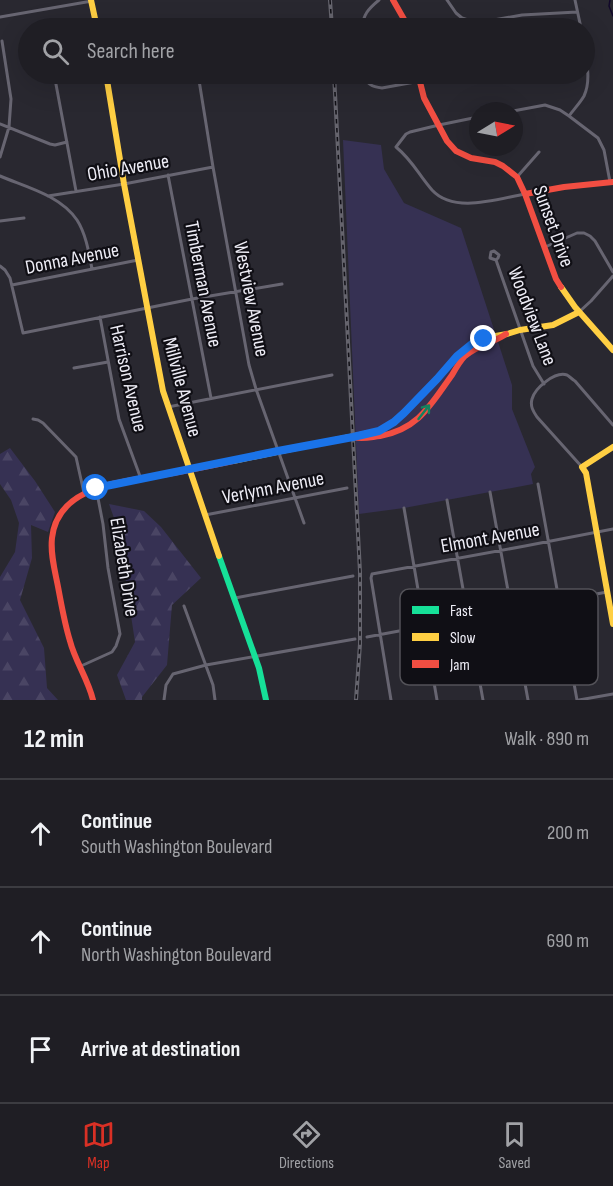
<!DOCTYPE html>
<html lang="en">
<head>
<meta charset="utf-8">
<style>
	body { margin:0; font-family:"Sofia Sans Condensed",sans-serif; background:#27272c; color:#f1f3f6 }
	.compass { position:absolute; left:469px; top:102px; width:54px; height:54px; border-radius:50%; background:#1f1e24; box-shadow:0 6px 24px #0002; rotate:80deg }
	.stop { position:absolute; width:18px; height:18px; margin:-14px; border:4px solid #1a73e8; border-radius:50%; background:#fff }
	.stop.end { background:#1a73e8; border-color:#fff; box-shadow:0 2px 6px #0008 }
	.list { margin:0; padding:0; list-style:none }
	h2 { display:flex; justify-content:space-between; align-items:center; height:78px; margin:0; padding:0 24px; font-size:26px }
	h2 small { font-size:20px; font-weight:400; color:#a1a2a6 }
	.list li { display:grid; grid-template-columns:39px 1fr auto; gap:18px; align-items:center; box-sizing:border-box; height:108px; padding:0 24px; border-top:2px solid #3c3c41 }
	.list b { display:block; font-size:22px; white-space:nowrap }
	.list p { margin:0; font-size:20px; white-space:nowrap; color:#a1a2a6 }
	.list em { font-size:20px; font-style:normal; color:#a1a2a6 }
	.icon { flex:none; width:33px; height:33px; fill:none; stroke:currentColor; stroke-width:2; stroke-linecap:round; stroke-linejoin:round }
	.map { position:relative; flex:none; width:613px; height:700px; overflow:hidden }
	.search { position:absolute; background:#1f1e24; box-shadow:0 6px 24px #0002; left:18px; right:18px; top:18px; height:66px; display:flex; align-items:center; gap:15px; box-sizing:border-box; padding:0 21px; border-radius:33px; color:#a1a2a6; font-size:22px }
	.sheet { height:402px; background:#1f1e24 }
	nav { display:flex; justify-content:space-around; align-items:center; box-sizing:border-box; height:84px; border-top:2px solid #3c3c41; background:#1f1e24; font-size:16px; color:#a1a2a6 }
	nav a { display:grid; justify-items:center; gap:3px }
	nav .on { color:#d93025 }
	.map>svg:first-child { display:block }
</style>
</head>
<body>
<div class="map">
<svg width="613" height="700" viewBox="0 0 613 700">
	<defs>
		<pattern id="forest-firs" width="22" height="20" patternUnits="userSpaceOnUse" patternTransform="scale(1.5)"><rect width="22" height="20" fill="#363153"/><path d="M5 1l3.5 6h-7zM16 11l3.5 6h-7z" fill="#4a4564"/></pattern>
	</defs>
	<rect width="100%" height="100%" fill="#292830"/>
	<!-- green -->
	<path fill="#363153" d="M343 140 381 145 384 169 404 203 461 228 512 385V409L535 467 531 474 533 484 404 508 359 514Z"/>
	<!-- forest -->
	<path fill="url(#forest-firs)" d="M10 448 35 481 55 512 48 532 31 525 32 558 20 600 44 648 47 688 58 700H0V577L15 552 19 523 11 500 0 484V454Z
		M109 504 144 511 161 527 201 578 172 605 167 665 142 697V700H126L117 675 135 642 118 529Z"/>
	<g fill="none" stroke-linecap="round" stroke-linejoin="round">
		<!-- stream -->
		<path stroke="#12082b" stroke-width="1.5" d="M610 0 609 6 613 16"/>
		<!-- street -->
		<path stroke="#676571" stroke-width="3" d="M447 0 456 13 462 18 477 23 522 15 577 12
			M575 0 581 28
			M0 17 92 1
			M362 28C363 15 368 9 379 0
			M198 74 213 167 249 365 256 389 304 523
			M365 74C366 84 372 87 382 88L459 74
			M106 76 122 74
			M55 79 76 191
			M513 111 545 105 560 110 569 116 598 138 604 150 610 182
			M569 116C574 109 580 103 584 96 591 81 587 63 584 47
			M478 117 439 125 410 132 406 134 396 147C413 161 418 174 432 190 454 214 497 199 525 194
			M0 124 50 144 55 145 67 142
			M0 157 9 127 11 99 2 41
			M168 175 211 398
			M0 176C26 187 60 195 77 220 86 234 89 253 92 269
			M517 177 539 152
			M48 196 124 184 213 167
			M0 221 24 218
			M545 247 577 233H584L590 236 595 241 613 272
			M496 260 490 258 491 252 494 251 499 255 498 258 496 260 533 366 544 384
			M0 266 5 270 10 278 23 333 192 299 282 284
			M12 285 138 260
			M579 312 591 301 613 276
			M100 317 119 419 141 479
			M74 368 108 362
			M168 407 332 375
			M33 419 38 420 43 423 76 457 84 493
			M582 467 537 417C533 411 530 406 532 399 535 388 555 371 567 375 569 376 573 380 575 381L613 425
			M538 484 577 700
			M490 492 528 700
			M447 500 483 700
			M404 508 437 700
			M205 515 347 488
			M235 598 353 576
			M184 606 213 685 215 700
			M367 637 607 592
			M81 666 112 652 116 646 120 634 108 568 103 524 96 488
			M164 700 166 685 173 674 206 665 355 639
			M391 700 371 578 372 574 525 546 613 529
			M579 700 613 694"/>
		<!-- fast -->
		<path stroke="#16e098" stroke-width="6" d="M219 556 259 668 266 700"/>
		<!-- slow -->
		<path stroke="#ffcf43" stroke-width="6" d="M91 0 97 28
			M106 74 124 184 163 391 219 556
			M561 287 575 307 613 350
			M613 447 582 467 586 473 613 624
			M233 461 379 431 395 422 437 379 457 356 473 343 484 338 507 334 520 330 553 325 579 312"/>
		<!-- jam -->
		<path stroke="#f24e42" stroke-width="6" d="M393 0 409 28
			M418 74 424 98 447 141 456 151 471 158 495 162 503 166 517 177 525 194 556 279 561 287
			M525 194 564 187 613 182
			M353 437C362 440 371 437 380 436 419 429 431 404 452 375 456 368 460 361 465 356 477 345 493 343 506 334
			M93 700C88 679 75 661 70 641 65 625 62 608 59 592 56 574 50 556 52 538 58 485 121 483 161 475 185 471 209 466 233 461"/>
		<!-- rail casing -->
		<g stroke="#65646d" stroke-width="4">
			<path id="rail" d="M330 0 332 28
				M334 74 360 572V644L356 700"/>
		</g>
		<!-- rail -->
		<use href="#rail" stroke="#100f15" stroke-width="1.5" stroke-dasharray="4.5" stroke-linecap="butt"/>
	</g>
	<!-- one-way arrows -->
	<defs><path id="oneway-shaft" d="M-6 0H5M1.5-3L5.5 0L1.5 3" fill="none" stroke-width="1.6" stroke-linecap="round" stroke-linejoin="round" transform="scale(1.5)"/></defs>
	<use stroke="#13825d" href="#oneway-shaft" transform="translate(424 412) rotate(-52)"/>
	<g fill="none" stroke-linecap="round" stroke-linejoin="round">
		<!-- route -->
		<path stroke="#1a73e8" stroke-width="8" d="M96 488 278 451 353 437 379 431 394 422 404 413 437 379 457 356 473 343 484 339"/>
	</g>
	<g text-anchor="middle" stroke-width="4.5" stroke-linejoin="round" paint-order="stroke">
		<!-- street labels -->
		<g font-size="20" fill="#eeedf6" stroke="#100f15">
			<text transform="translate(128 167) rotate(-10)" y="7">Ohio Avenue</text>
			<text transform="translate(554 226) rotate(70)" y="7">Sunset Drive</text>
			<text transform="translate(72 258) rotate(-11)" y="7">Donna Avenue</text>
			<text transform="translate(204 284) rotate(79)" y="7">Timberman Avenue</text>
			<text transform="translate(252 299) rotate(79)" y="7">Westview Avenue</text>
			<text transform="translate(533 316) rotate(69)" y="7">Woodview Lane</text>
			<text transform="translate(129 378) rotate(77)" y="7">Harrison Avenue</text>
			<text transform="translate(183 387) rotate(75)" y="7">Millville Avenue</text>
			<text transform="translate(273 487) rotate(-11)" y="7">Verlynn Avenue</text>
			<text transform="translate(490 537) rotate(-10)" y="7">Elmont Avenue</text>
			<text transform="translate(125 567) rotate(81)" y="7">Elizabeth Drive</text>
		</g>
	</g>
	<!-- legend -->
	<rect x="400" y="589" width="198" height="96" rx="9" fill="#100f15" stroke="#535258" stroke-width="1.5"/>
	<rect x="412" y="606" width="27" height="8" fill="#16e098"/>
	<rect x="412" y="633" width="27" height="8" fill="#ffcf43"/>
	<rect x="412" y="660" width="27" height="8" fill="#f24e42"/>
	<g font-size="16" fill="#eeedf6">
		<text x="450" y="616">Fast</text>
		<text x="450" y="643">Slow</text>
		<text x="450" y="670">Jam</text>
	</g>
</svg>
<svg class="compass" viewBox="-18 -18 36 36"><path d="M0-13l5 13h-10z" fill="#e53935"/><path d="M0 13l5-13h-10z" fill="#a1a2a6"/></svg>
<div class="stop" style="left:96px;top:488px"></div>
<div class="stop end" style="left:484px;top:339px"></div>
<div class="search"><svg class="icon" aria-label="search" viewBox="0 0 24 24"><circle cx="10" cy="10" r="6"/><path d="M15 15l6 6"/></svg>Search here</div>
</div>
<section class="sheet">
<h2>12 min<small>Walk · 890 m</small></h2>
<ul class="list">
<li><svg class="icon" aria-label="ahead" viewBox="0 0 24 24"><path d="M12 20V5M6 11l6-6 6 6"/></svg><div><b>Continue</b><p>South Washington Boulevard</p></div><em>200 m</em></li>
<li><svg class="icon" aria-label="ahead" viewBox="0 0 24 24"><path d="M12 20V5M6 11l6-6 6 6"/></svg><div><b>Continue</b><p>North Washington Boulevard</p></div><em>690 m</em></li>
<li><svg class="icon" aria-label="arrive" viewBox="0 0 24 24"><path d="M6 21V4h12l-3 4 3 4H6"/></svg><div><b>Arrive at destination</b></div></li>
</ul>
</section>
<nav>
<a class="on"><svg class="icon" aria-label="map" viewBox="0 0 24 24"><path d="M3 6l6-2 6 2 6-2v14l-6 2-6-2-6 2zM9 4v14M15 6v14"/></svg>Map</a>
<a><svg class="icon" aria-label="directions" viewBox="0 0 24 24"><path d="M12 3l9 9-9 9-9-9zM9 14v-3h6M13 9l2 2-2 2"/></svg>Directions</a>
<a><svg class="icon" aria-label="saved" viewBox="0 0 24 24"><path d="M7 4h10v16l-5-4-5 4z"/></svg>Saved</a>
</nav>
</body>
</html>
